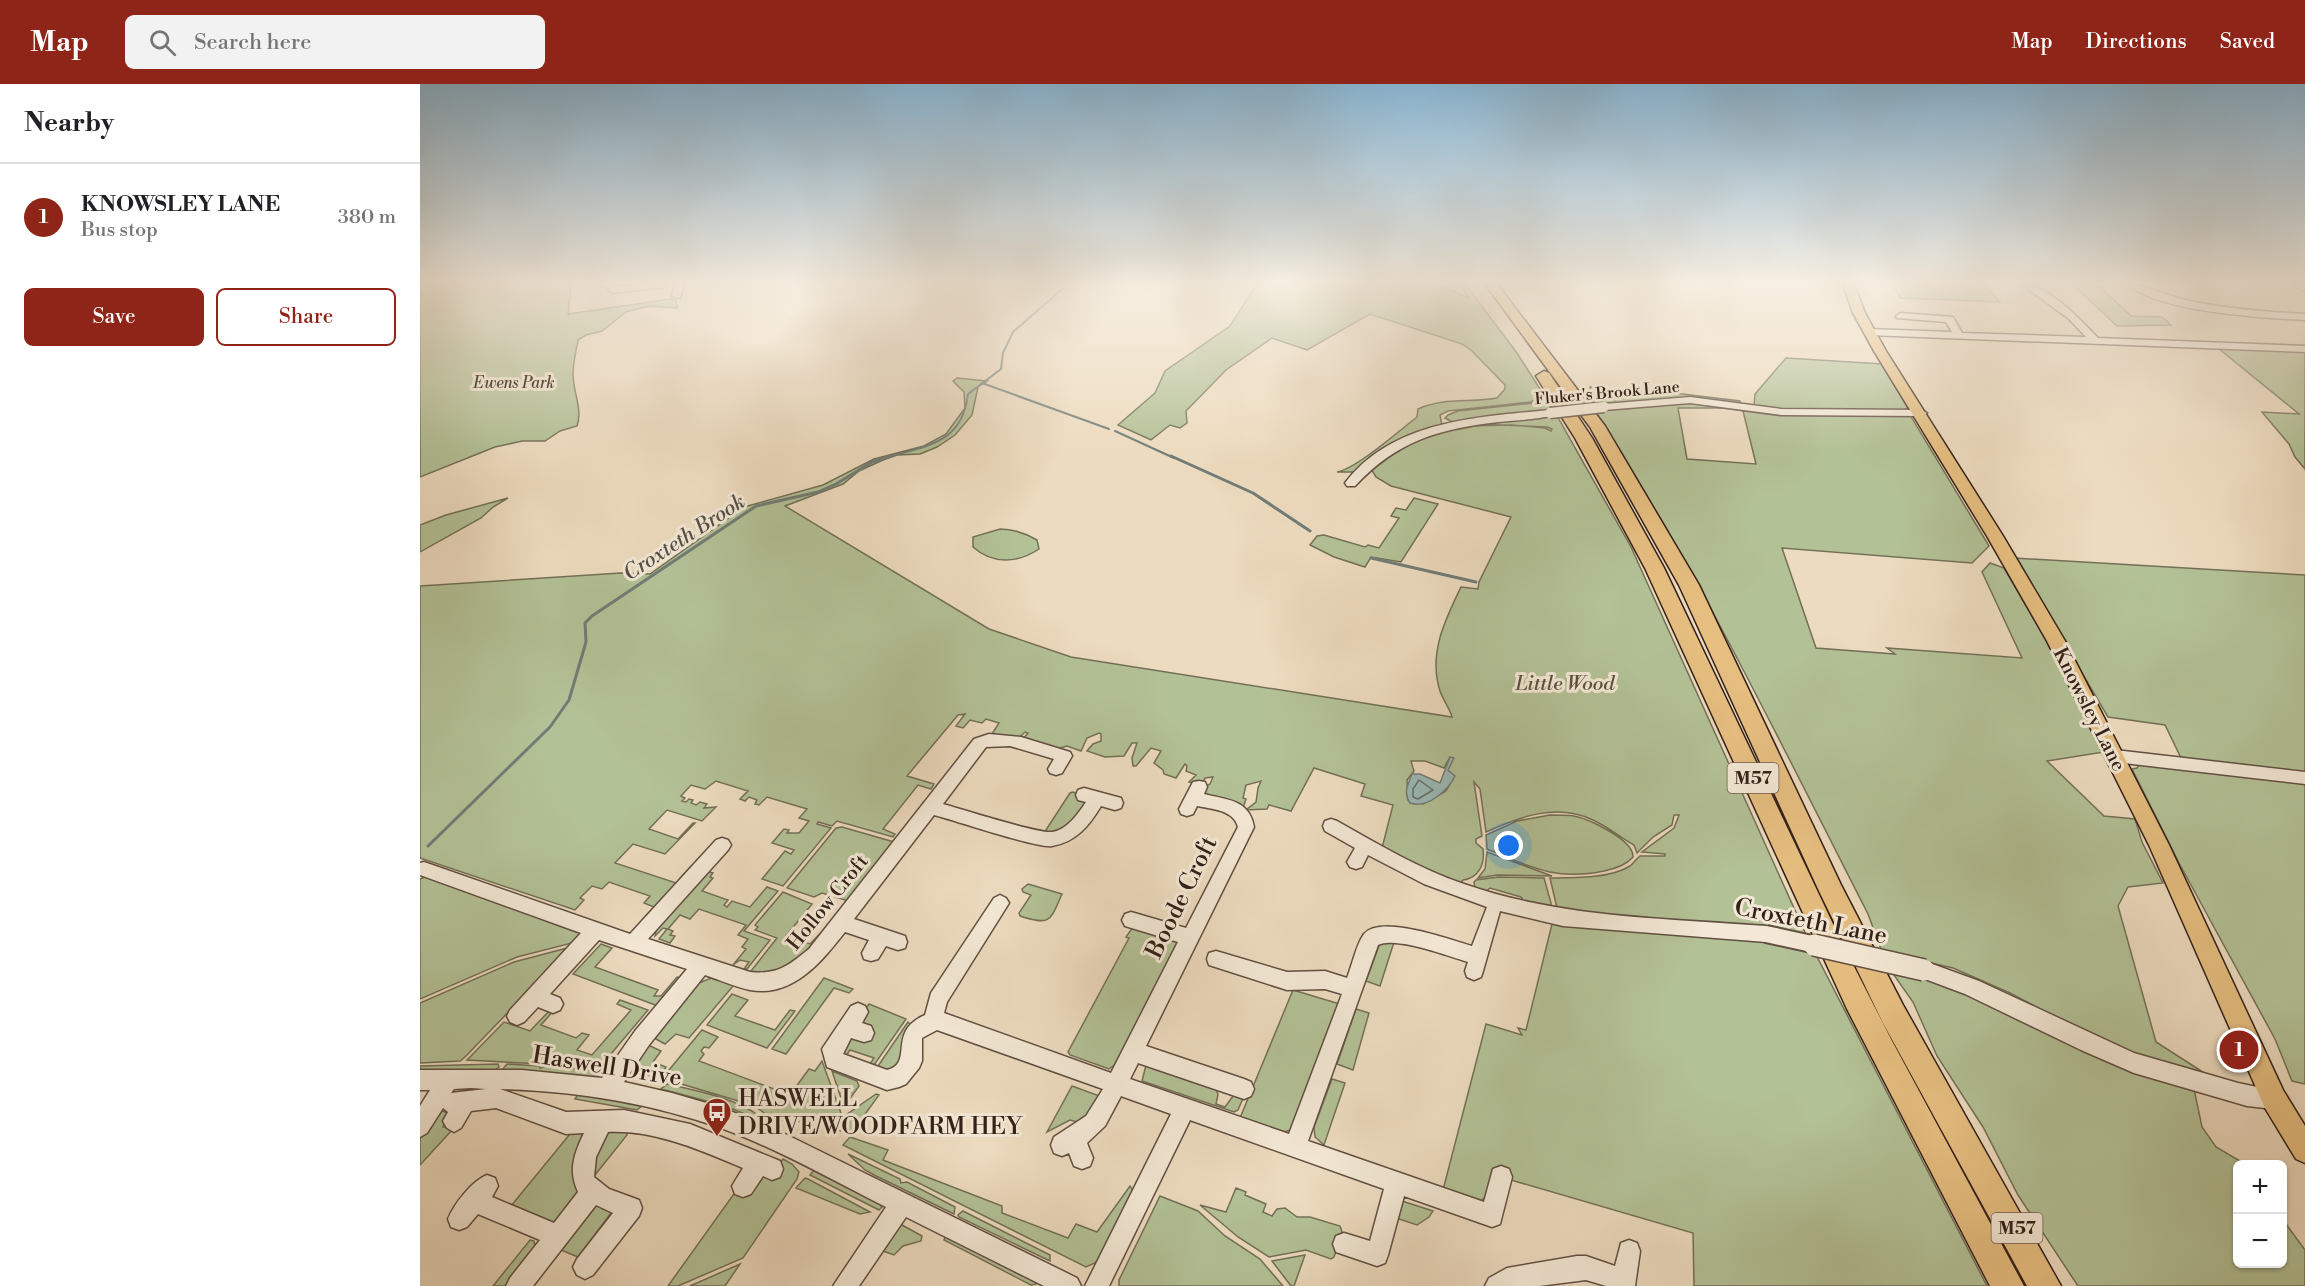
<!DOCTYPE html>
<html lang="en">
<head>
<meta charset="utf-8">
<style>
	body { margin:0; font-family:"Libre Bodoni",serif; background:#f2f2f2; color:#202124 }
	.controls { position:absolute; right:18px; bottom:18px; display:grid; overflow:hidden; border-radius:9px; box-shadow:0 2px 4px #0004 }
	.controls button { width:54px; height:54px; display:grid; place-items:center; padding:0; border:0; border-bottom:2px solid #e0e0e0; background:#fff; color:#202124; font:30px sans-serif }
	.you { position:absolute; left:1089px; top:762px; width:21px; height:21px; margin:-15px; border:4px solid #fff; border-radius:50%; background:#1a73e8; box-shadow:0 0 0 9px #1a73e833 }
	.badge { display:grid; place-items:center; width:39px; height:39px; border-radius:50%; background:#8f2418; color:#fff; font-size:20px; font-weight:700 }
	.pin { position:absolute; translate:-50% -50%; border:3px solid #fff; box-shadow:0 2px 6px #0006 }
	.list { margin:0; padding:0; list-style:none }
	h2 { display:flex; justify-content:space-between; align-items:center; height:78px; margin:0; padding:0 24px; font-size:26px }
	h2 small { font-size:20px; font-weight:400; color:#757577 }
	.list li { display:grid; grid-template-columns:39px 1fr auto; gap:18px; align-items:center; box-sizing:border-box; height:108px; padding:0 24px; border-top:2px solid #e0e0e0 }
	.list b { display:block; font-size:22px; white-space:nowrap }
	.list p { margin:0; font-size:20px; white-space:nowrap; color:#757577 }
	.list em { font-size:20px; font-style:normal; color:#757577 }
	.actions { display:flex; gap:12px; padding:18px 24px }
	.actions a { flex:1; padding:14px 0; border:2px solid #8f2418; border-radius:9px; text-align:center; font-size:21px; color:#8f2418 }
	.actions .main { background:#8f2418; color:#fff }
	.icon { flex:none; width:33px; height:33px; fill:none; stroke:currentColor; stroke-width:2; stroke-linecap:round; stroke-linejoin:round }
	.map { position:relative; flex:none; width:1885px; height:1202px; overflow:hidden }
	header { display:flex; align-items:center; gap:36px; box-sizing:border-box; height:84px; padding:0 30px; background:#8f2418; color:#fff }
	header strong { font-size:28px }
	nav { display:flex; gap:33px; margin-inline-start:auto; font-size:21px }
	.search { width:420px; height:54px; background:#f2f2f2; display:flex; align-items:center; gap:15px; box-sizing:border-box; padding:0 21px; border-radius:9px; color:#757577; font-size:22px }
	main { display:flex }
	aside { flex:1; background:#fff }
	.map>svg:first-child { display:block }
</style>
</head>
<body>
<header>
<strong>Map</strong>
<div class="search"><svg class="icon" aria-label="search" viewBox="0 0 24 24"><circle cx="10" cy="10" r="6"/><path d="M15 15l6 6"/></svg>Search here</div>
<nav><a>Map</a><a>Directions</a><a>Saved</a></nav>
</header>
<main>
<aside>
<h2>Nearby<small></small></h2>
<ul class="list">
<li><span class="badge">1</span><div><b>KNOWSLEY LANE</b><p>Bus stop</p></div><em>380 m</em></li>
</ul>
<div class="actions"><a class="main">Save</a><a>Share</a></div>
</aside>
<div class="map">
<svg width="1885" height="1202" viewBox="0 0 1885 1202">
	<rect width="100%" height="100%" fill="#eddbbf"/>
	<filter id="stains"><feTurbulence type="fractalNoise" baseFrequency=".00333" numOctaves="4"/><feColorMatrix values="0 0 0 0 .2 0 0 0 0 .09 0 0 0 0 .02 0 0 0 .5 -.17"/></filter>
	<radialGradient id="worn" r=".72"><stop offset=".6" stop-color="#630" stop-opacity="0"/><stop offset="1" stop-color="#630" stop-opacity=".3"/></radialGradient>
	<!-- green -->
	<path fill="#b3c196" stroke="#737057" stroke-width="1.5" fill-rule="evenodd" d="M0 200H151L148 230 251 215 256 216 257 224 229 222 206 228 182 247 166 251 158 256C156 267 153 279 153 290 153 308 163 326 157 342L140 347 125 357H102L75 363 0 393Z
		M837 200H1015L1049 214 1040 200H1045L1097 269 1134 327 1034 339 1025 334 1028 331 1038 327 1114 319 1119 315 1116 310 1115 316 1111 318 1028 327 1020 331 1022 342 937 388H917C936 385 980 346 997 333L998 325C1023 313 1051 319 1077 314L1085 305V301L1052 267 1042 260 950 230 887 266 852 254 806 286 766 327 767 339 760 344 750 341 731 356 698 341 735 309 745 287 810 242Z
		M1473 200H1564L1580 218 1480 214Z
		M1652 200H1677L1711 232 1742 233 1751 241 1697 242Z
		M1798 264 1885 267V385L1875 373 1869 360 1842 328 1879 330Z
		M1366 274 1463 280 1492 322 1483 326H1365L1334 322 1335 310Z
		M537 294 567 297 558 303 552 331 535 351 517 363 500 370 477 371 463 376 439 387 423 400 365 422 569 545 651 573 1032 633C1030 625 1023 616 1020 607 1008 570 1025 536 1041 503L1058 505 1059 498 1091 433 971 402 956 393 950 383 990 356 1047 342 1092 341 1125 344 1131 347 1132 345 1127 343 1057 340 1136 330 1211 463 1388 855 1146 830 1137 824 1130 794C1150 794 1190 795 1210 782 1214 779 1216 775 1220 772H1245V770L1222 768 1254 744 1259 731H1254L1252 741 1233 753 1217 769 1214 761C1200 753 1188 743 1173 736 1137 719 1101 732 1066 748L1060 705 1054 698 1062 752 1056 755V759L1063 765C1065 780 1059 794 1043 796L1039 801 962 764 973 721 941 712 945 700 894 684 871 727 849 721 847 725 826 726 836 718 838 704 841 697 826 701 823 714 826 715 823 724 784 711V703L790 700 793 693 785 694 782 701 769 698 776 691 766 687 767 682 765 680 756 694 744 690 743 686 734 679 741 667 731 664 716 682H713L712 674 717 659H712L704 672 685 673 667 667 673 660 681 657V650L679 649 667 654 661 667 647 662 637 665 602 656 608 649 605 648 598 655 572 650 579 639 566 635 562 639 550 636 543 644 536 642 545 630 538 631 487 692 514 700 511 705 498 701 463 745 475 750 473 753 417 737 412 742 398 738 397 740 411 744 363 802 342 795 365 767 371 770 374 766 352 759 364 745 369 746 367 749H379L389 737 379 734 387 725 347 713 339 721 335 720 337 716 329 713 325 717 320 715 328 707 296 697 285 705 271 701 261 712 265 714 262 717 266 718 269 715 273 716 271 719 276 721 280 718 287 720 284 724 296 723 282 737 247 726 229 745 258 755 273 739H275L245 770 213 760 195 779 256 799 271 782 274 783 225 837 222 836 234 823 224 819 230 812 189 798 182 805 172 802 160 814 164 816 155 826 0 774V502L201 489 230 490 324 423 403 401 454 375 504 362 526 350 545 324 544 308 533 297ZM1030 673 1028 686 1033 695 1026 707 1003 720 988 716 987 696 994 687 991 677H1005L1024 684Z
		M1170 303H1179L1191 308 1254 309 1320 317V320L1258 315 1172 322 1162 307 1171 309Z
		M1276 318 1320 324H1258L1267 375 1336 380 1323 327 1490 331 1569 462 1552 479 1362 464 1396 564 1475 570 1467 564 1602 574 1562 488 1570 479 1584 484 1639 578 1684 668 1627 677 1684 732 1715 735 1722 758 1743 799 1708 803 1698 822 1736 958 1789 992 1698 966 1590 909 1533 884 1462 868 1448 830C1361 660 1278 487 1174 326Z
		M88 414 73 423 61 434 0 468V441L26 431Z
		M994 414 1018 420 981 478 951 473 945 483 914 473 890 461 897 452 904 451 945 463 948 461 959 464 979 434 971 432 976 424 986 426Z
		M580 445C593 445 605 449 617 456L619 465C598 479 573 481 553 463V453Z
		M1594 474 1885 491V692L1763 678 1745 641 1688 633Z
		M1720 679 1885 696V1000L1872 997 1855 955 1759 779 1712 685 1717 684Z
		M653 708 670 716 642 749H624L650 709Z
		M1130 731C1138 731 1146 731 1154 732 1169 735 1214 756 1213 773 1205 782 1195 784 1184 787 1135 797 1111 783 1067 765L1066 751 1097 737Z
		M422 743 474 758 428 817 402 809 394 813 367 804 416 744Z
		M1067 768 1132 792 1077 791 1058 794 1065 785Z
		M289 788 293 789 290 793 293 794 282 807 308 816 304 821 307 823 312 817 330 823 347 803 358 807 324 847 350 856 327 885H324L329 878 320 876 313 881 326 865 322 863 328 855 318 851 326 841 279 825 270 835 260 831 248 845 253 847 250 851 255 852 250 859 239 855 247 845 243 844 235 852 236 846 286 789Z
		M7 792 163 846 160 857 97 873 0 915V795Z
		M1078 793 1124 794 1131 819V826L1106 821 1101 813 1070 804 1064 809 1055 806 1054 798 1056 796Z
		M608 800 642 810C630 837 631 842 600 832L599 829 611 811 603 808 602 805Z
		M363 808 392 820 366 852 390 860 414 835C393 860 370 898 331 887L357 854 335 846 338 843 335 841Z
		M1133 836 1311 852 1393 865 1567 1202H1274L1273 1149 1091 1096 1060 1117 1023 1106 1066 940 1102 951 1098 944 1106 946Z
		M713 843 761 858 696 980 689 985 650 971 648 968 709 854 706 853Z
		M975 855 960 902 946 897 960 859Z
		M181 860 192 864 175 883 238 906 234 912H241L257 893 262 894 238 922 153 890Z
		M151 863 45 973 40 977 0 979V919L94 878Z
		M1469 884 1511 894 1774 1005 1782 1043 1796 1063 1825 1080H1818V1180H1862L1863 1136 1885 1166V1202H1658L1598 1111 1563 1043 1517 972 1493 918Z
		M291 894 314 901 269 954 256 950 245 960 234 954 279 899Z
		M404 894 433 905 429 909 414 904 366 970 352 965Z
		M873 906 923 921 871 1046 863 1048 820 1034Z
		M312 910 328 916 315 932 355 946 370 926 375 927 347 964 287 941Z
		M200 916 228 926 180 983 47 976 84 938 110 947 132 924 135 925 121 941 156 954 162 949 169 951 157 966 172 971 211 926 197 920Z
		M449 920 486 935 452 984 448 983 454 974 430 966 424 975 418 966 441 940V931Z
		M936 925 949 929 933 986 917 980Z
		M488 938 491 941 475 988 456 985Z
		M282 946 298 953 289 964 284 963 281 967 284 970 279 977 370 1011 389 985 395 987 402 977 421 1029C418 1032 416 1038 412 1040 406 1042 403 1038 398 1038 370 1036 358 1042 335 1022L248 996 254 988 249 986Z
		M228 961 241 967 233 978 246 983 238 994 213 987 214 982Z
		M78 980 79 983 75 986 0 988V982Z
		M87 980 119 982 120 984 126 982 185 988 172 993 82 986Z
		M726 981 794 1002 798 1010 796 1020 805 1023 813 1012H824L818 1026 814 1028 722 997Z
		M412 987 437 997 439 1002 424 1023Z
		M912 995 925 999 904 1061 895 1053 894 1043Z
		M247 1000C273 1006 319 1015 339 1032L337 1035 305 1022 241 1005Z
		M652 1002 685 1014 686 1017C681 1028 676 1035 665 1040L650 1036 627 1048Z
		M158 1010 223 1021 217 1026 155 1015Z
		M456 1010 459 1011 430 1051 416 1045 423 1033Z
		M19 1026 28 1029 23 1043H33L32 1046 0 1081V1050Z
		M209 1043 207 1051 175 1091H173L171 1077 187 1047Z
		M154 1045 165 1046 162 1107 142 1137 131 1140 91 1122Z
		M430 1053 468 1066 463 1076 582 1122V1129L648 1154 656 1140 677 1148 710 1102 714 1108 682 1170 675 1179 666 1183 423 1061Z
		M428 1070 480 1095 481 1099 487 1098 535 1123 534 1130 456 1092 445 1086Z
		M363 1075 372 1080 379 1088 377 1095 323 1174 258 1202H248L316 1107 343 1093H350Z
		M395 1085 457 1117 462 1123 459 1126 390 1091Z
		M385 1094 388 1095 450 1128 440 1130 376 1104Z
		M816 1104 826 1108 825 1111 846 1120 843 1128 852 1132 857 1125 865 1124 877 1133H890L920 1142 922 1148 914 1173 911 1175 886 1166 849 1173 818 1153 780 1121 806 1128Z
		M740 1112 778 1127 805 1152 840 1175 863 1202H699V1196Z
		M982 1117 1013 1127 1009 1133 997 1141 976 1134Z
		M175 1120 194 1125 158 1173 141 1166Z
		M543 1127 630 1171V1177L539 1133 538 1131Z
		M482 1141 502 1152 501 1157 483 1162 474 1171 463 1167 437 1202H432L476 1144Z
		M526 1151 616 1197V1200L611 1201 524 1156Z
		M110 1156 114 1157 115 1164 87 1202H73Z
		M885 1171 874 1202H871L852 1177Z
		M320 1180 305 1202H270Z"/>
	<!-- water -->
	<path fill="#9abab7" stroke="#717c77" stroke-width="1.5" d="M1030 673 1034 674 1028 686 1035 692C1028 706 1008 725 990 719 983 709 988 700 992 690H1000L1020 699Z"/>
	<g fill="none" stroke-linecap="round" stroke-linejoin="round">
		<!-- shore -->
		<path stroke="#666d68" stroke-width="1.5" d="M999 696 1013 706 998 715 993 713V705Z"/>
		<!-- stream-far1 -->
		<path stroke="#717c77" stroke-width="2" d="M562 299 689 345
			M695 347 754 374
			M465 374C506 361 542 361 548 310L581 285 583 269 593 248 648 200"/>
		<!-- stream -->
		<path stroke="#717c77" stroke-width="3" d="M751 372 833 409 890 447
			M951 474 1056 498
			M8 762 130 643 149 616 166 558 165 539 172 532 336 422 398 408 416 400 452 378 470 372"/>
		<!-- minor casing -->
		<g stroke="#624f42" stroke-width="3">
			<path id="minor" d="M224 200H249L244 203 193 209 188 206 193 203Z
				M255 200H264L260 214 252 212Z
				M1601 200C1625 198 1662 237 1678 254L1885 262V268L1449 251 1444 248 1449 245 1532 248 1526 238 1477 234 1476 232 1481 229 1533 233 1542 249 1666 253 1648 234Z
				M1708 200C1722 199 1752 214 1770 217 1808 225 1846 228 1885 230V236C1843 234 1738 228 1708 200Z
				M1872 200H1883L1885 208Z
				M1270 313 1361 325 1501 326 1507 329 1501 332 1361 331 1270 319 1184 326 1178 323 1184 320Z
				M1130 326 1136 329 1134 331C1116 336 1097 336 1079 338 1019 345 978 356 935 402H927L925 399C973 336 1058 333 1130 326Z
				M569 650 601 653 650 668 652 672 642 689 636 691 630 689 628 685 634 675 590 662 566 663 523 720C541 725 619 750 632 748 647 746 658 730 666 718L658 716 656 711 658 706 664 704 701 714 703 719 701 724 695 726 681 722C669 742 656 758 632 762 619 765 534 736 514 731L434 835 485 852 487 858 485 864 478 866 466 862 458 875 451 877 444 875 442 869 449 856 425 848C402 877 373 914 330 906 315 903 300 896 285 891L229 961 204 998 252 1009 300 1023 355 1045 657 1194 661 1202H624L486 1133 439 1202H413L466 1123C412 1096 358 1065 301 1044 230 1019 155 1007 80 1005L146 1028 204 1026 270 1040 360 1077 363 1085 360 1093 352 1096 343 1092 331 1110 323 1113 315 1110 312 1102 323 1084C280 1066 236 1046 188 1048L176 1073 174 1093 189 1105 219 1116 222 1124 219 1132 173 1191 165 1195 157 1191 153 1183 157 1175 193 1129 176 1121 113 1202H86L90 1194 120 1156 58 1130 47 1143 39 1146 31 1143 28 1135C34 1120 52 1097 67 1091L75 1094 78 1102 72 1113 134 1139 158 1108C148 1086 154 1070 164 1049L146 1050 76 1024 51 1027 41 1044 34 1048 27 1044 23 1037 28 1028 23 1024 7 1049 0 1053V1022L10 1006H0V986H102L182 994 215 947 267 885 179 856 130 910 140 914 143 920 140 926 133 929 118 923 104 938 97 941 90 938 87 932 90 926 161 849 0 791V779L4 778 210 850 296 756 302 754 308 756 311 761 308 766 228 855 330 888C358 891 369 881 389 865L554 655ZM51 1004 66 1005 31 1009 34 1005Z
				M1695 666 1885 688V700L1695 678 1689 676 1687 672 1689 668Z
				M779 697 785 698 787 703 784 710C807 716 829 715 834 743L726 962 824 995 831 998 834 1005 831 1012 824 1015 718 979 710 995 869 1050 922 910 905 905 867 906 789 881 787 875 789 869 796 867 867 888 905 887 927 894C932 882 936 861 944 850 961 830 1030 856 1052 862L1067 823 1004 800 948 771 942 783 936 785 930 783 927 778 935 764 905 747 903 742 905 737 911 735 917 737C958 760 999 785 1044 800 1141 834 1244 834 1346 842L1353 844 1355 850 1353 856 1346 858 1143 842 1080 827 1063 887 1061 893 1054 896 1047 893 1045 887 1048 878C1028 872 976 852 958 861L888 1057 1064 1118 1073 1085 1081 1082 1089 1085 1092 1093 1080 1140 1072 1143 984 1112 968 1171 965 1179 957 1182 916 1168 913 1160 916 1152 924 1149 950 1157 964 1105 770 1036 689 1202H665L751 1030 701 1012 685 1042 667 1059 673 1074 670 1082 662 1085 654 1082 649 1069 642 1072 634 1069 631 1061 634 1053 666 1032 683 1005 517 946 502 954V977L499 984 486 1000 479 1003 467 1006 407 983 402 965 431 922 438 919 445 922 448 928 442 939 451 942 454 949 451 956 444 958 431 954 423 970 467 986C495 979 466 948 505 931L511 909 574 814 580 811 586 814 589 819 527 918 524 929 691 989 758 858 705 842 702 836 705 830 711 828 766 844 818 743C814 726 792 725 777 722L773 730 767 732 761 730 759 725 773 698Z
				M1504 877 1559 897 1714 969 1818 999 1861 1008 1864 1015 1861 1022 1854 1025 1827 1022 1714 989 1661 966 1545 910 1497 892 1495 886 1497 880Z
				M1209 1156 1217 1159 1220 1167 1215 1202H1186L1166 1196 1119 1202H1065L1069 1194 1087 1184 1157 1172H1166L1195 1182 1201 1159Z"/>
		</g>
		<!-- major casing -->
		<g stroke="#332018" stroke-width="3">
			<path id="major" d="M1423 200H1434L1445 229 1466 267 1583 452 1645 557 1749 761 1863 1006 1885 1042V1079L1876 1075 1845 1024 1729 761 1627 557 1567 452 1454 267 1433 229Z"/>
		</g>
		<!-- highway casing -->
		<g stroke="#332018" stroke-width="3">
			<path id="highway" d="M1065 200H1077L1185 342 1279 501 1421 801 1483 921 1641 1202H1607L1463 939 1399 807 1259 501 1170 343Z
				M1124 287 1129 289 1172 354 1244 484 1422 859 1471 955 1604 1202H1570L1427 925 1225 484 1155 354 1116 292Z"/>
		</g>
		<!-- minor -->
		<use href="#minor" fill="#f3e8d5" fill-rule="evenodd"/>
		<!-- major -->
		<use href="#major" fill="#e6be80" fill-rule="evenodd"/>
		<!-- highway -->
		<use href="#highway" fill="#e6be80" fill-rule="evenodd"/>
		<!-- minor-bridge-far2 casing -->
		<g stroke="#624f42" stroke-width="13" stroke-linecap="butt">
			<path id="minor-bridge-far2" d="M1130 329 1184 323"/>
		</g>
		<!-- minor-bridge-far1 casing -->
		<g stroke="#624f42" stroke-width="20" stroke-linecap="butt">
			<path id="minor-bridge-far1" d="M1346 850 1401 862"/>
		</g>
		<!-- minor-bridge casing -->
		<g stroke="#624f42" stroke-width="24" stroke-linecap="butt">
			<path id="minor-bridge" d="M1394 861 1504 886"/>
		</g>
		<!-- minor-bridge-far2 -->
		<use href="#minor-bridge-far2" stroke="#f3e8d5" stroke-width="10"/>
		<!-- minor-bridge-far1 -->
		<use href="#minor-bridge-far1" stroke="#f3e8d5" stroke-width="16"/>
		<!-- minor-bridge -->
		<use href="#minor-bridge" stroke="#f3e8d5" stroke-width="21"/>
	</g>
	<!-- sky -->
	<linearGradient id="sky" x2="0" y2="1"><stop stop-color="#89b6d4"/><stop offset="0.54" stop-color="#f7efe2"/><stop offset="1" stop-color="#f7efe2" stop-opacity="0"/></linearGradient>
	<rect width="1885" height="368" fill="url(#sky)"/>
	<!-- icons -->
	<defs>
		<g id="bus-pin" transform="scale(1.5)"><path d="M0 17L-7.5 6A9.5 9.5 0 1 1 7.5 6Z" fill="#8f2418" stroke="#f3e8d5"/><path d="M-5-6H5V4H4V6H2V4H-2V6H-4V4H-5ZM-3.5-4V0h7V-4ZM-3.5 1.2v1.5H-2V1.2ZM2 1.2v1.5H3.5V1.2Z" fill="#fff"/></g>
	</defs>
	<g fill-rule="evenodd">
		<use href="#bus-pin" x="297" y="1028"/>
	</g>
	<g text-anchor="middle" stroke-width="6" stroke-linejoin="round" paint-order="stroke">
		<!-- far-park labels -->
		<g font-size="16" font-style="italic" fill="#59503e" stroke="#f3e8d5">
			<text x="94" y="304">Ewens Park</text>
		</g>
		<!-- far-street labels -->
		<g font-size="16" fill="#332018" stroke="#f3e8d5">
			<text transform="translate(1187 308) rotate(-5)" y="6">Fluker's Brook Lane</text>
		</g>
		<!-- shield labels -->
		<g fill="#f3e8d5" stroke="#6d5c51" stroke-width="1.5">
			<rect x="1307.5" y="679" width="51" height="30" rx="4.5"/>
			<rect x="1571.5" y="1129" width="51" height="30" rx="4.5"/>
		</g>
		<g font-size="18" font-weight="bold" fill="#332018">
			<text x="1333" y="700">M57</text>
			<text x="1597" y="1150">M57</text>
		</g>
		<!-- park labels -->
		<g font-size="20" font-style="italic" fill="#59503e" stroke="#f3e8d5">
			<text x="1145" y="606">Little Wood</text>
		</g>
		<!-- street labels -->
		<g font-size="20" fill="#332018" stroke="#f3e8d5">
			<text transform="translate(1670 625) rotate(63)" y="7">Knowsley Lane</text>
			<text transform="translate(407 818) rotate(-51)" y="7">Hollow Croft</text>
		</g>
		<!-- water labels -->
		<g font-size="21" font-style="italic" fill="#524e48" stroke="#f3e8d5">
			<text transform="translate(264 453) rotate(-33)" y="7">Croxteth Brook</text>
		</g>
		<!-- near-street labels -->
		<g font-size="24" fill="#332018" stroke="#f3e8d5">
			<text transform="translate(761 813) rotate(-64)" y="8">Boode Croft</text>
			<text transform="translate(1391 837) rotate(11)" y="8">Croxteth Lane</text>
			<text transform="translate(187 982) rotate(9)" y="8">Haswell Drive</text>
		</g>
		<!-- near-poi labels -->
		<g font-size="24" fill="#332018" stroke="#f3e8d5" text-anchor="start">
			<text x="318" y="1022">HASWELL<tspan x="318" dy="28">DRIVE/WOODFARM HEY</tspan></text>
		</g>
	</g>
	<rect width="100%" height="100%" filter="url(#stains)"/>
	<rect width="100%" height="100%" fill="url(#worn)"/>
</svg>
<div class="controls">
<button>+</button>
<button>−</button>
</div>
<div class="you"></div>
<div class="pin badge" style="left:1819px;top:966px">1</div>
</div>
</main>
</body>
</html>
